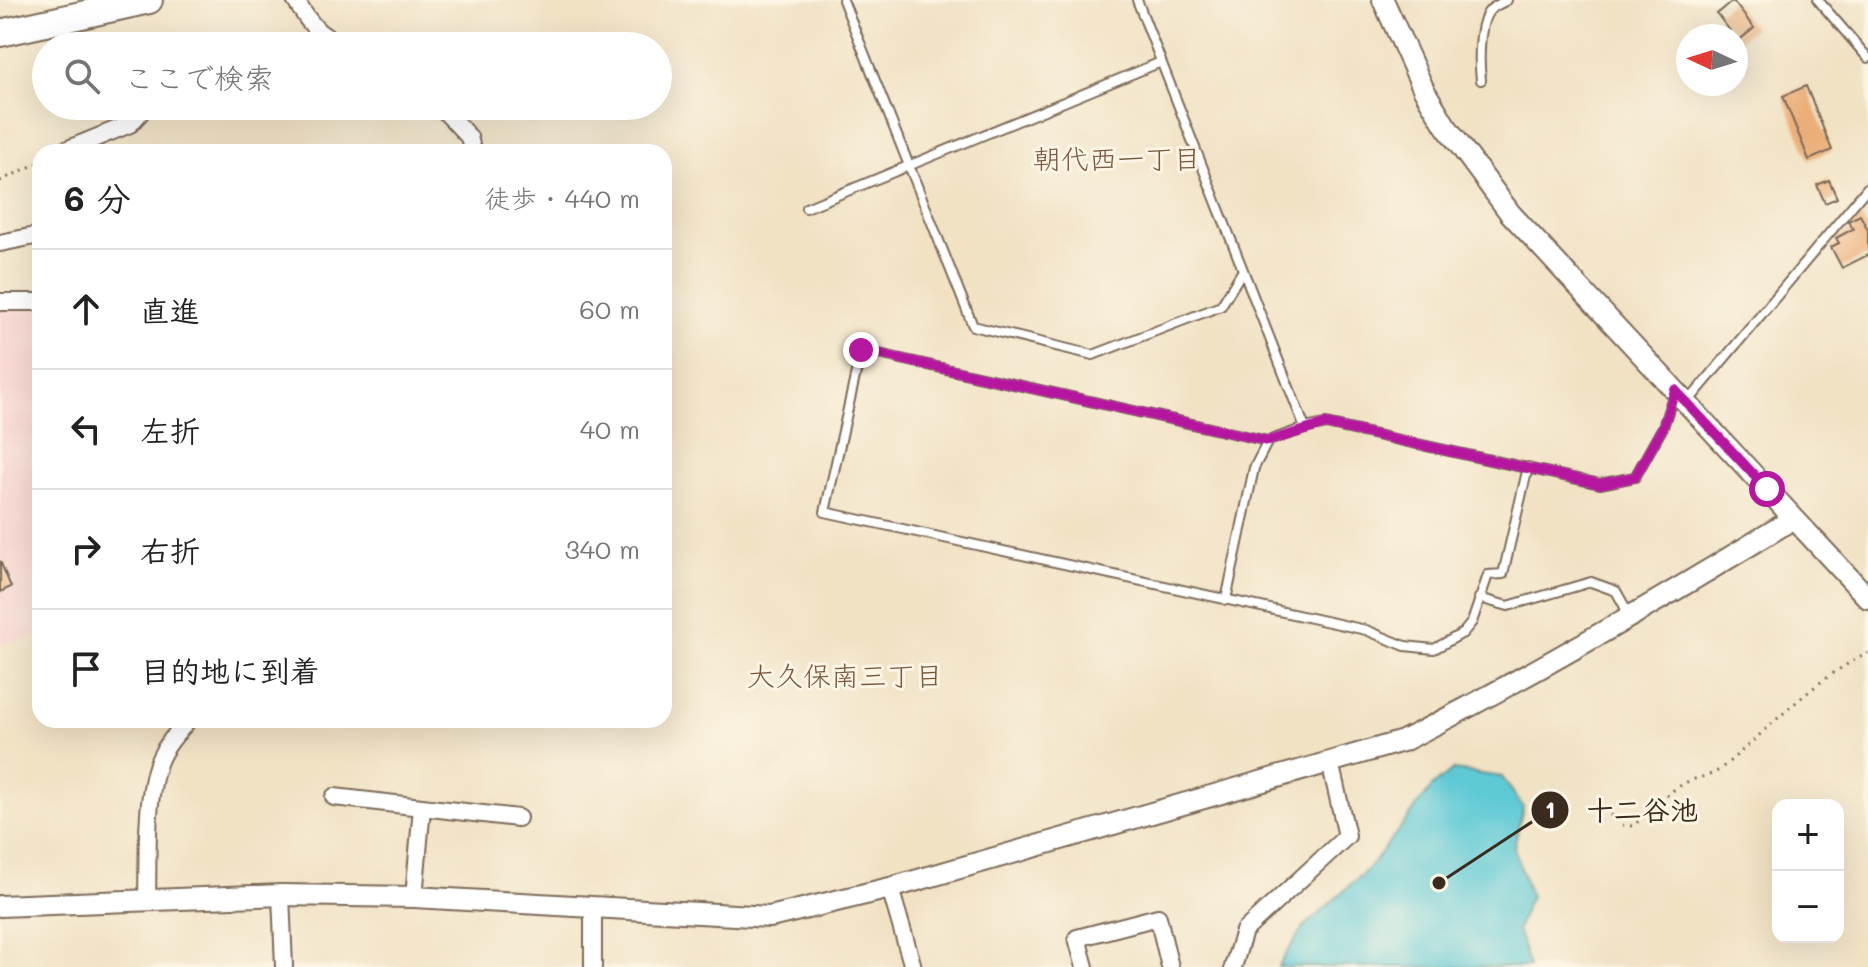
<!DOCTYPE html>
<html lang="ja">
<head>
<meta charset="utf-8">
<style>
	body { margin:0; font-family:Mali,"Klee One",sans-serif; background:#f6f6f6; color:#222 }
	.controls { position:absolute; right:24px; bottom:24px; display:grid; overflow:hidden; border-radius:16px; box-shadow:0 8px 32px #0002 }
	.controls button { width:72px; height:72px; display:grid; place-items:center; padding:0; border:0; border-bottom:2px solid #e0e0e0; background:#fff; color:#222; font:40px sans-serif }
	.compass { position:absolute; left:1676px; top:24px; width:72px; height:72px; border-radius:50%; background:#fff; box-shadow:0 8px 32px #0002; rotate:274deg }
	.stop { position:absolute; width:24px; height:24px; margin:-18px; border:6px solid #b5179e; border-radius:50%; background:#fff }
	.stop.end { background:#b5179e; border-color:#fff; box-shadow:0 2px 8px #0008 }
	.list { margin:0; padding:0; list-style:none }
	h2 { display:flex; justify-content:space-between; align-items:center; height:104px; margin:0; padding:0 32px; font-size:34px }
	h2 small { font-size:26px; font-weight:400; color:#767676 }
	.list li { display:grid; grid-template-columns:52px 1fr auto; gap:24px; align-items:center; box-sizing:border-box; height:120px; padding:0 32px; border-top:2px solid #e0e0e0 }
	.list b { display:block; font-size:30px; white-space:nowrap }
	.list em { font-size:26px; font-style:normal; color:#767676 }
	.icon { flex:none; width:44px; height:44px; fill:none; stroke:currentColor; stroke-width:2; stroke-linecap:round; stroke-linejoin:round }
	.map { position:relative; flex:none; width:1868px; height:967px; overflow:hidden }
	.search { position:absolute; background:#fff; box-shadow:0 8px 32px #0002; left:32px; top:32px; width:640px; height:88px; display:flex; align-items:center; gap:20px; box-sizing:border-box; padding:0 28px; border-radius:44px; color:#767676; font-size:30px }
	.panel { position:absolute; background:#fff; box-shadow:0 8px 32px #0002; left:32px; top:144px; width:640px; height:584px; border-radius:24px }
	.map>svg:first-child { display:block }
</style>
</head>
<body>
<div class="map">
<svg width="1868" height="967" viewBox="0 0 1868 967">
	<rect width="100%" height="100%" fill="#fcf5e5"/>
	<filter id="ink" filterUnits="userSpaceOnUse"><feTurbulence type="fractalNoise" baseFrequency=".0125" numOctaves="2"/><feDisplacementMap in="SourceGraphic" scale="16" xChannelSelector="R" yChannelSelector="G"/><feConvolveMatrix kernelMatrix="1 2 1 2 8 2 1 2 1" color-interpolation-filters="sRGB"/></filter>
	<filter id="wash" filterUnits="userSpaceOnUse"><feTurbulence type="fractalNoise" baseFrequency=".006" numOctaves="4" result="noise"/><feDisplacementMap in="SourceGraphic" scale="32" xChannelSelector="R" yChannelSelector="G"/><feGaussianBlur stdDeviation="1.8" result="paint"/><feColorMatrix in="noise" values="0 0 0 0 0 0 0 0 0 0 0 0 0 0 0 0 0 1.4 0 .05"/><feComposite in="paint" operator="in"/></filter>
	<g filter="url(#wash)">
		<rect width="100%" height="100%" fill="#f1e2c4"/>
		<!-- built -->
		<path fill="#f7d0cd" d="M0 308H40V635L0 645Z"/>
		<!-- water -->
		<path fill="#5dc9d5" stroke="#4c7a7a" stroke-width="2" d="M1453 770 1502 777 1523 807 1514 847 1530 897 1517 930 1529 967H1278L1303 928 1369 868 1432 787Z"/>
		<g id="blocks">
			<!-- building -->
			<path fill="#ebae78" d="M1733 1 1754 28 1738 41 1717 14Z
				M1806 86 1832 150 1809 160 1783 96Z
				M1829 180 1837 198 1825 203 1817 185Z
				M1860 215 1868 230V255L1842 268 1831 247 1839 243 1836 238 1853 229 1848 221Z
				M0 561 11 587 0 592Z"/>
		</g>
	</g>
	<g filter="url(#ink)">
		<use href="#blocks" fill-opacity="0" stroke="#7b6a58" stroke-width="2"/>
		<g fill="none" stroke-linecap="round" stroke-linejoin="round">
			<!-- service casing -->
			<g stroke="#7b6a58" stroke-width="12">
				<path id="service" d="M843 0 973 326 1093 355 1221 306 1243 270
					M1137 0 1305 428 1326 424 1600 484 1635 477 1663 427 1674 393
					M1818 0 1868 58
					M1481 80C1479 63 1478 23 1490 10 1494 6 1502 3 1507 0
					M806 208 1161 62
					M1688 402 1868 187
					M1305 428 1268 441 861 350 825 512 1366 630 1405 646 1434 649 1463 633 1472 622 1488 575 1503 574 1528 467
					M1479 598 1508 606 1591 582 1616 591 1630 616
					M1226 600 1254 468 1268 441"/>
			</g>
			<!-- minor casing -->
			<g stroke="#7b6a58" stroke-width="20">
				<path id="minor" d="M295 0C313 28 320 40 354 46
					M440 106 469 137 473 152
					M61 152 130 124 146 106
					M0 243 40 235
					M0 302H40
					M334 797 518 818
					M890 888 913 967
					M281 895 284 967
					M414 897 422 807
					M147 900C148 861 145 797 159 761 165 746 177 733 188 720
					M593 967V909
					M1085 967 1077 938 1158 917 1170 967
					M1233 967 1244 931 1347 836 1330 762"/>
			</g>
			<!-- tertiary casing -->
			<g stroke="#7b6a58" stroke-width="24">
				<path id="tertiary" d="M1383 0 1424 90 1445 125 1510 213 1868 598
					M0 906 281 895 414 897 770 917 890 888 1403 741C1533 675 1659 601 1783 525L1791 517"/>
			</g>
			<!-- primary casing -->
			<g stroke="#7b6a58" stroke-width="30">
				<path id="primary" d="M0 33 149 0"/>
			</g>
			<!-- path -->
			<path stroke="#7b6a58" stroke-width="3" stroke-dasharray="2 6" stroke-linecap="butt" d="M0 181 40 162
				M1598 804 1622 825 1633 826C1650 811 1666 793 1685 783 1696 777 1709 777 1719 770 1769 730 1810 681 1868 653"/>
			<!-- service -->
			<use href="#service" stroke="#fff" stroke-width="8"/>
			<!-- minor -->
			<use href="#minor" stroke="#fff" stroke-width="16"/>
			<!-- tertiary -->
			<use href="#tertiary" stroke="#fff" stroke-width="20"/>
			<!-- primary -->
			<use href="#primary" stroke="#fff" stroke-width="26"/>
		</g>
	</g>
	<g fill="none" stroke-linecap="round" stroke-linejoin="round" filter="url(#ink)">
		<!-- route -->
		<path stroke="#b5179e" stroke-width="10" d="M861 350 1268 441 1326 424 1600 484 1635 477 1663 427 1675 390 1767 489"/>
	</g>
	<g text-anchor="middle" stroke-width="6" stroke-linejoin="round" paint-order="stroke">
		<!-- neighbourhood labels -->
		<g font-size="28" fill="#79583e" stroke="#fcf5e5">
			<text x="1117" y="169">朝代西一丁目</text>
			<text x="845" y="686">大久保南三丁目</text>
		</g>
	</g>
	<!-- callouts -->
	<path fill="none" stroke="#3b2a1e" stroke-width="3" d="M1439 883L1550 810"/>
	<g fill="#3b2a1e" stroke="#fcf5e5" stroke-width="3">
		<circle cx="1439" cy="883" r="8"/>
		<circle cx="1550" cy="810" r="20"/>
	</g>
	<g font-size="24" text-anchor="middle" font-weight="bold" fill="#fff">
		<text x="1550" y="818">1</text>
	</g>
	<g font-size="28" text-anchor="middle" font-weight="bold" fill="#3b2a1e" stroke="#fcf5e5" stroke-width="6" stroke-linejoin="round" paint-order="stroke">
		<text x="1642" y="820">十二谷池</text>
	</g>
</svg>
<div class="controls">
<button>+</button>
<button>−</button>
</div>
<svg class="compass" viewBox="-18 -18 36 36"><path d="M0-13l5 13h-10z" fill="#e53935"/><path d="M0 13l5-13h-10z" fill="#767676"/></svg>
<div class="stop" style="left:1767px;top:489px"></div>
<div class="stop end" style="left:861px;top:350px"></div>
<div class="search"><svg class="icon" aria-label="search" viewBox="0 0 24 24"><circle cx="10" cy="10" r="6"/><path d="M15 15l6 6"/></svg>ここで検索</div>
<section class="panel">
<h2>6 分<small>徒歩 · 440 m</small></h2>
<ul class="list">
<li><svg class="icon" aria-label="ahead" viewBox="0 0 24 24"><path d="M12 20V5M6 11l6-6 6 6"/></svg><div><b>直進</b></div><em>60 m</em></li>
<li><svg class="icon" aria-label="left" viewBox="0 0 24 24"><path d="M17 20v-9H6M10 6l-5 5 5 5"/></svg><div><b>左折</b></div><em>40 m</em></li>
<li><svg class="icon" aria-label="right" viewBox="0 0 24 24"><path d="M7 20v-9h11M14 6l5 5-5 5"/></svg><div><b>右折</b></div><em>340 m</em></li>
<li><svg class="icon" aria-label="arrive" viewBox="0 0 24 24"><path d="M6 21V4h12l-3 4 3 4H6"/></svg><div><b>目的地に到着</b></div></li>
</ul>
</section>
</div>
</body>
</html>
